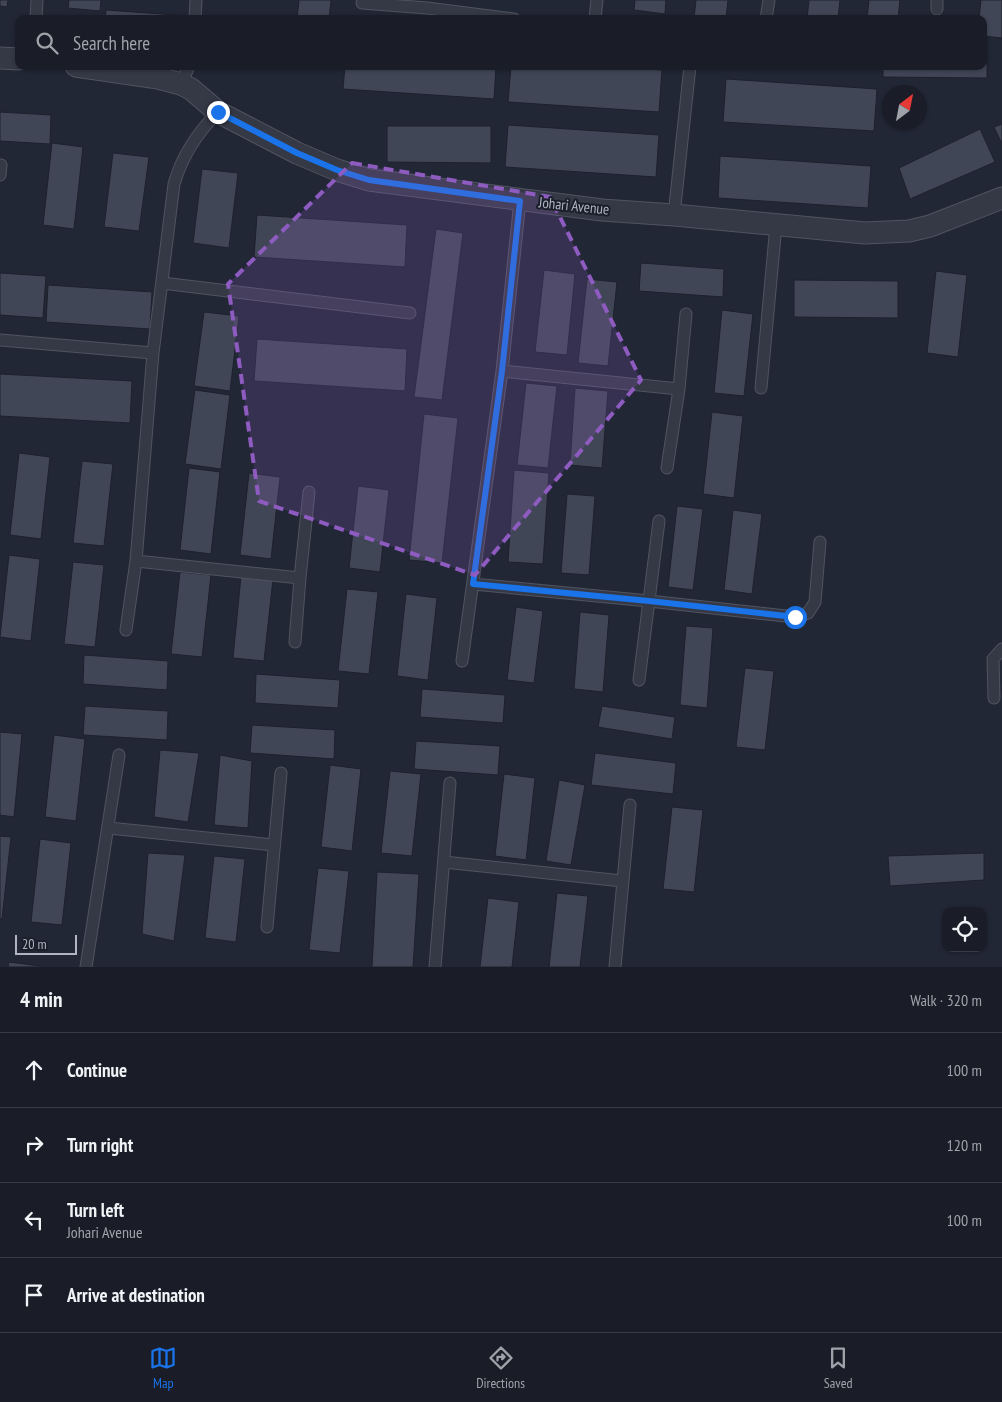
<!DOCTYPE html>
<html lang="en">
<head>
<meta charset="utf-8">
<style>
	body { margin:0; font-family:"PT Sans Narrow",sans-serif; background:#232630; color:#f1f3f6 }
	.controls { position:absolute; right:15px; bottom:15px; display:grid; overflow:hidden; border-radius:10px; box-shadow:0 1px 4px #0004 }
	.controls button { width:45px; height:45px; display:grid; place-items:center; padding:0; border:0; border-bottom:1px solid #383b45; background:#1a1d28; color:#f1f3f6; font:25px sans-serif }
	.compass { position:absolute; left:882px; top:85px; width:45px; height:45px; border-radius:50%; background:#1a1d28; box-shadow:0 1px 4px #0004; rotate:32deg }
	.scale { position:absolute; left:15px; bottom:12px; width:62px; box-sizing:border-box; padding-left:5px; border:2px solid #b0b4c3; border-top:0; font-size:14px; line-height:18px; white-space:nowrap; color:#b0b4c3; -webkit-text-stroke:4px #1b1f2b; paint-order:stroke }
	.stop { position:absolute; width:15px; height:15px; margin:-11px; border:4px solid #1a73e8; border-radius:50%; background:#fff }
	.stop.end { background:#1a73e8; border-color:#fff; box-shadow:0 1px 5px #0008 }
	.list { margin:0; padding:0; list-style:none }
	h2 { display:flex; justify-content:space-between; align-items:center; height:65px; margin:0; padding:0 20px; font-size:21px }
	h2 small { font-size:16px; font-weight:400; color:#9fa2a8 }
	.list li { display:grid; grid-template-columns:32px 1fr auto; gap:15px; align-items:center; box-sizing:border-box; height:75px; padding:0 20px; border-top:1px solid #383b45 }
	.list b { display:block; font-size:19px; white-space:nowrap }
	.list p { margin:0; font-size:16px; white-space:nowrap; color:#9fa2a8 }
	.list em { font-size:16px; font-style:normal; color:#9fa2a8 }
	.icon { flex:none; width:28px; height:28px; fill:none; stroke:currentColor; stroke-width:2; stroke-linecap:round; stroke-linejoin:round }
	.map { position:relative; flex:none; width:1002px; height:967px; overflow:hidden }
	.search { position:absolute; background:#1a1d28; box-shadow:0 1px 4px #0004; left:15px; right:15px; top:15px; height:55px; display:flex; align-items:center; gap:12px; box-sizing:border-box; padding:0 18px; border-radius:10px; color:#9fa2a8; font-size:19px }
	.sheet { height:365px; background:#1a1d28 }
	nav { display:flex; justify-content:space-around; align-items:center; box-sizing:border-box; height:70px; border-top:1px solid #383b45; background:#1a1d28; font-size:14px; color:#9fa2a8 }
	nav a { display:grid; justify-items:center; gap:2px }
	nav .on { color:#1a73e8 }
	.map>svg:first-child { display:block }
</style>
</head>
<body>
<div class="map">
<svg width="1002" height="967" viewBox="0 0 1002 967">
	<rect width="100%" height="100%" fill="#222736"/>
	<!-- building -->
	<path fill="#414657" stroke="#1d212d" d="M0 0H8L7 7 0 6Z
		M69 0H101L100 11 68 8Z
		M299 0H331L329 19H297Z
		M635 0H666L665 14 634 10Z
		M696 0H728L726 19 694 18Z
		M809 0H840L838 19H807Z
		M869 0H900L898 19H867Z
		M981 0H1002V38L983 36V19H979Z
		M106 10 189 16V19H105Z
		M983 41H987V78L883 77V66H983Z
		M345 66H496L494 99 343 89Z
		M511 66H607L662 70 659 112 508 102Z
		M726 79 877 89 874 131 723 122Z
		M0 112 51 115 50 144 0 141Z
		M1002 124V144L994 127Z
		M508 125 659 135 656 177 505 167Z
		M387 126H491V163L387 162Z
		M980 129 995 162 910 199 899 168Z
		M52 143 83 147 74 229 43 225Z
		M113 153 149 157 139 231 104 227Z
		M720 156 871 166 868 208 718 198Z
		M202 169 238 173 229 248 193 243Z
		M257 215 407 225 405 267 254 257Z
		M436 229 463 233 442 400 414 397Z
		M641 263 724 269 723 297 639 291Z
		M544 270 575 274 567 355 535 352Z
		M936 271 967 275 958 357 927 353Z
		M0 273 46 276 43 318 0 315Z
		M587 279 617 282 608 366 578 363Z
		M794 280 898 281V318L794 317Z
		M48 285 152 292 150 329 46 322Z
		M722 310 753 314 744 396 714 393Z
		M204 312 239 316 230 391 194 386Z
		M257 339 407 349 405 391 254 381Z
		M0 374 132 381 130 423 0 416Z
		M526 383 557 386 548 468 517 465Z
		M575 388 608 391 602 468 570 465Z
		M195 390 230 395 221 469 185 464Z
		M712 412 743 416 734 498 703 494Z
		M424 414 458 418 442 563 409 560Z
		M19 453 50 457 41 539 10 535Z
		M82 461 113 464 104 546 73 543Z
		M189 468 220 472 211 554 180 550Z
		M514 470 549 473 543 564 508 562Z
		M249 473 280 477 271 559 240 555Z
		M358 486 389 490 380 572 349 568Z
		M567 494 595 496 589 575 561 573Z
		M677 506 703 509 693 590 668 587Z
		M733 510 762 514 752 594 724 590Z
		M9 555 40 559 31 641 0 637Z
		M73 562 104 565 95 647 64 644Z
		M180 572 211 575 202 657 171 654Z
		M241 576 273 579 264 661 233 658Z
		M347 589 378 592 369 674 338 671Z
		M406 594 437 598 428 680 397 676Z
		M516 607 543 611 534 683 507 680Z
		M580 612 609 615 603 692 574 689Z
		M686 626 713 628 707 708 680 705Z
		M84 655 168 661 167 690 83 684Z
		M745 668 774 671 765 750 736 747Z
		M256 674 340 680 338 708 255 703Z
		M422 689 505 695 503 723 420 717Z
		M85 706 168 711 167 740 83 735Z
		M602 706 675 717 672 739 598 727Z
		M252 725 335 730 334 759 250 753Z
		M0 732 22 734 14 817 0 815Z
		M54 735 85 739 76 821 45 817Z
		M416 741 500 746 498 775 414 769Z
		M160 750 199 753 188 822 154 817Z
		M595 753 676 763 673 794 591 785Z
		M220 755 252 761 248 828 214 825Z
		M330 765 361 769 352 851 321 847Z
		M390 771 421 774 412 856 381 853Z
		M504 774 535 778 526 860 495 856Z
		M559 780 585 785 571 865 546 861Z
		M672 807 703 810 694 892 663 889Z
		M0 836 11 837 2 919H0Z
		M40 839 71 843 62 925 31 922Z
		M148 853 185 855 174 941 142 934Z
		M984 853V880L890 886 888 856Z
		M214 856 245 859 236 942 205 938Z
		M318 868 349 871 340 953 309 950Z
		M377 872 419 874 413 967H372Z
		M557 893 588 896 580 967H549Z
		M488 898 519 902 512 967H480Z
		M9 962 40 966V967H8Z"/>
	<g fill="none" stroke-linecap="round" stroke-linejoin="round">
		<!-- service casing -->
		<g stroke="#505461" stroke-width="13">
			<path id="service" d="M362 3 427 8 514 19
				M937 9V0
				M36 19 37 0
				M195 19 196 0
				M595 19 597 0
				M766 19 769 0
				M181 84 189 66
				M0 175 1 165
				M674 215 690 66
				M162 283 410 313
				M0 340 153 353
				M502 371 679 389
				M761 388 776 225
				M667 468 679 389 686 314
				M136 561 300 578
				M473 584 649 601 795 617 808 613 815 602 820 542
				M126 630 136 561 153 353 174 184C182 156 198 132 218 112
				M295 642 300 578 309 492
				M462 661 502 371 520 201
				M639 680 659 521
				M994 698 993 659 1002 649
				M109 828 274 845
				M444 862 622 881
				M267 927 281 773
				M86 967 119 755
				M435 967 450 783
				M615 967 630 805"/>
		</g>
		<!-- minor casing -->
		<g stroke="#505461" stroke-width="23">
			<path id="minor" d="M0 58 19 59
				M76 66 158 78 181 84 191 89 218 112 297 153 337 170 369 180 602 210 674 215 865 233 909 231 930 226 1002 198"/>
		</g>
		<!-- service -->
		<use href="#service" stroke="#353946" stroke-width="11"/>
		<!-- minor -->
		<use href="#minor" stroke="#353946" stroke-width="21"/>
	</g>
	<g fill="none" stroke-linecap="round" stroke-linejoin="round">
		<!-- route -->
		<path stroke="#1a73e8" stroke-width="6" d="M218 112 297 153 337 170 369 180 520 201 502 371 473 584 649 601 795 617"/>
	</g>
	<!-- marked area -->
	<path fill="#8e5cc0" fill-opacity="0.2" stroke="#8e5cc0" stroke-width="4" stroke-dasharray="10 6" stroke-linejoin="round" d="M352 163 550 197 641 380 475 575 259 501 228 284Z"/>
	<g text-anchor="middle" stroke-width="4" stroke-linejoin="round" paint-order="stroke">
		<!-- street labels -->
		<g font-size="15" fill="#b0b4c3" stroke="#1b1f2b">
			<text transform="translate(574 206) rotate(6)" y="5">Johari Avenue</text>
		</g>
	</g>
</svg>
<div class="controls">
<button><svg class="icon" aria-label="locate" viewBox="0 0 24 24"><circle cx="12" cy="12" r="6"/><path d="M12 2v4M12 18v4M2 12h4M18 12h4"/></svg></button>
</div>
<svg class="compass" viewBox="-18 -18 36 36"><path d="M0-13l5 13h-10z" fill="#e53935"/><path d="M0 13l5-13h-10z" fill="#9fa2a8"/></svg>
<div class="scale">20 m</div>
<div class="stop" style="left:795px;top:617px"></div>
<div class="stop end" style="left:218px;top:112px"></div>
<div class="search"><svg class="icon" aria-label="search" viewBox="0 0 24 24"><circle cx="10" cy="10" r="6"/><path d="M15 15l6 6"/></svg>Search here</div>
</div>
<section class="sheet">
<h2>4 min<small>Walk · 320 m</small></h2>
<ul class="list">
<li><svg class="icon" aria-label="ahead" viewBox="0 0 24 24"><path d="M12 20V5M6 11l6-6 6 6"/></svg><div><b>Continue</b></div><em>100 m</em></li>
<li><svg class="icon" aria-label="right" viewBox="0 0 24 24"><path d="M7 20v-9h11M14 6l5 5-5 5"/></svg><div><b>Turn right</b></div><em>120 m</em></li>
<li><svg class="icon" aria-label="left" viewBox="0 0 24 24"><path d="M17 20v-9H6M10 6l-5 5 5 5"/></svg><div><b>Turn left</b><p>Johari Avenue</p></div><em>100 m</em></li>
<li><svg class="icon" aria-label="arrive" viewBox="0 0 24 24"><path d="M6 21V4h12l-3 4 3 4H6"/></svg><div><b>Arrive at destination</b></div></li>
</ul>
</section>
<nav>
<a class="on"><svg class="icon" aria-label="map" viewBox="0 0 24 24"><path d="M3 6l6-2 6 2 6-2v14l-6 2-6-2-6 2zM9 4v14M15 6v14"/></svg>Map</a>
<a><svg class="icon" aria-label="directions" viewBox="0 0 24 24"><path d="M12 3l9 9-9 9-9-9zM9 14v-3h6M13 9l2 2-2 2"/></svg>Directions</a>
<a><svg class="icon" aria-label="saved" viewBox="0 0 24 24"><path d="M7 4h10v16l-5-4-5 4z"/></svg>Saved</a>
</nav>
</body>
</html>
